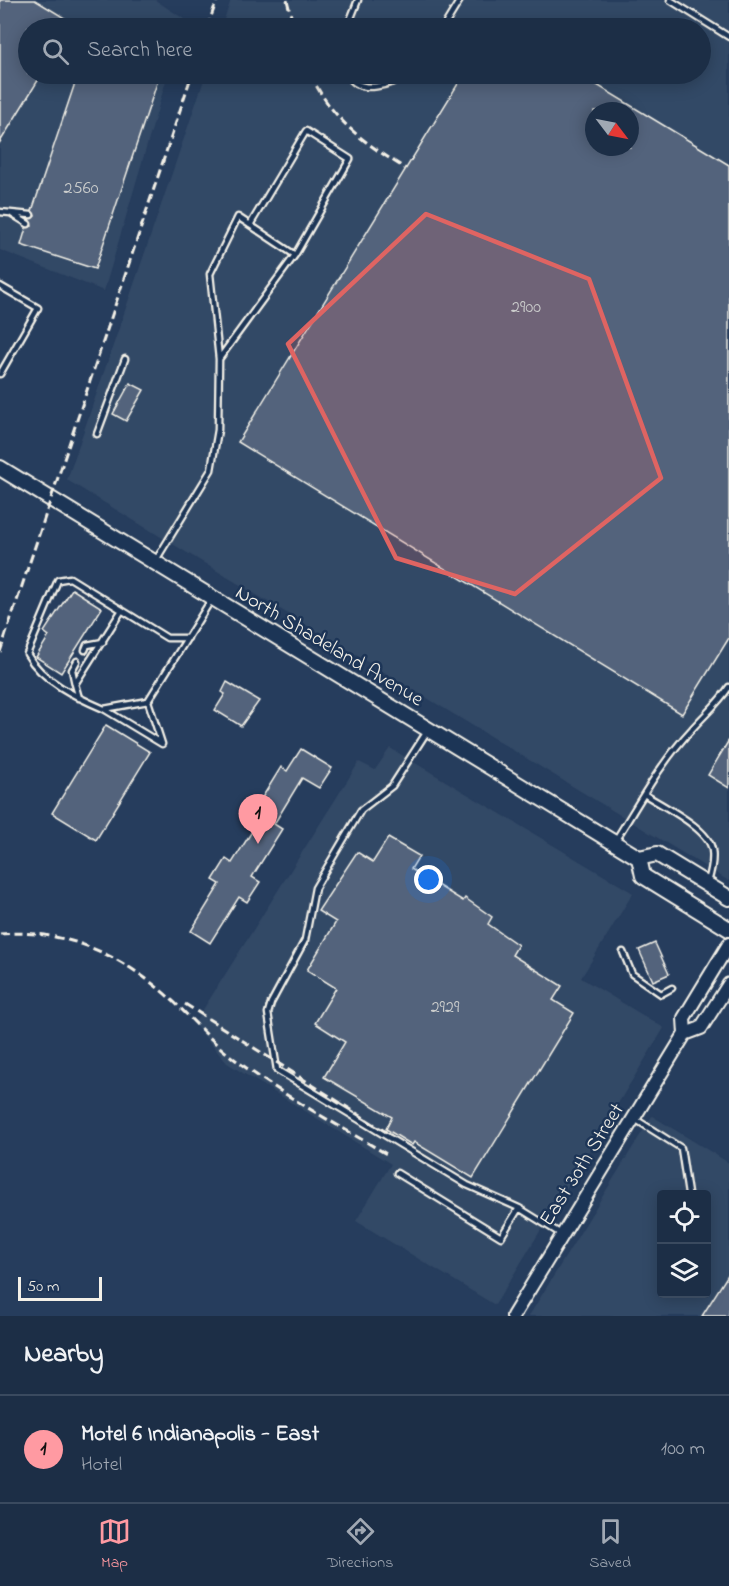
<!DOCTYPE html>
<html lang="en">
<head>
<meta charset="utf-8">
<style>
	body { margin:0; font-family:"Indie Flower",sans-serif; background:#25364d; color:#f1f3f6 }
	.controls { position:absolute; right:18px; bottom:18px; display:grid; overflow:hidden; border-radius:6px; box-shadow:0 3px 15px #0003 }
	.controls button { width:54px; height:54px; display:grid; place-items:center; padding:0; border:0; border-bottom:2px solid #3a4a5f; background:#1c2e46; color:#f1f3f6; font:30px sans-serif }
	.compass { position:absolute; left:585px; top:102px; width:54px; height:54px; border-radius:50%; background:#1c2e46; box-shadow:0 3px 15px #0003; rotate:122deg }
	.scale { position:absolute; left:18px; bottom:15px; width:84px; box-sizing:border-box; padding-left:6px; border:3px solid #f4f1e8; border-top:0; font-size:16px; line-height:21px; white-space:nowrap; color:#f4f1e8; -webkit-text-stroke:4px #1d3557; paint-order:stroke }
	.you { position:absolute; left:429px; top:880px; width:21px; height:21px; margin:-15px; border:4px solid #fff; border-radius:50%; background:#1a73e8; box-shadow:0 0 0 9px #1a73e833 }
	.badge { display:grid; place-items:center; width:39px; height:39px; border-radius:50%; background:#ff9aa2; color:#111; font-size:20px; font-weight:700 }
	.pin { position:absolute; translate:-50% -50px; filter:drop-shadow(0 2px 3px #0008) }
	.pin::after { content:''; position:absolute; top:32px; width:21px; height:18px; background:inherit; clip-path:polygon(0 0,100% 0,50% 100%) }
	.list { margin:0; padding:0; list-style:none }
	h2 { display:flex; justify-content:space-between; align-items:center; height:78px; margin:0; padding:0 24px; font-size:26px }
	h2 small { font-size:20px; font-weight:400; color:#a0a8b3 }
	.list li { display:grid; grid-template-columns:39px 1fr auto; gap:18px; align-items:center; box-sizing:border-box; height:108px; padding:0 24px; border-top:2px solid #3a4a5f }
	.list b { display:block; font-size:22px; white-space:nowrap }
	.list p { margin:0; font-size:20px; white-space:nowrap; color:#a0a8b3 }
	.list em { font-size:20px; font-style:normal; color:#a0a8b3 }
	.icon { flex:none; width:33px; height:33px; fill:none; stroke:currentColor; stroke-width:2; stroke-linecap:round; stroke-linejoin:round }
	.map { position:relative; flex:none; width:729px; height:1316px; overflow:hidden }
	.search { position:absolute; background:#1c2e46; box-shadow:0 3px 15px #0003; left:18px; right:18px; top:18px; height:66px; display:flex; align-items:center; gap:15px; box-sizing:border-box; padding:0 21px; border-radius:33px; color:#a0a8b3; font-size:22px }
	.sheet { height:186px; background:#1c2e46 }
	nav { display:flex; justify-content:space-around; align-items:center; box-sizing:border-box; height:84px; border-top:2px solid #3a4a5f; background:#1c2e46; font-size:16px; color:#a0a8b3 }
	nav a { display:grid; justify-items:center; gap:3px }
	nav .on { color:#ff9aa2 }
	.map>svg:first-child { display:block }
</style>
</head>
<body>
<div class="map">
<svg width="729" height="1316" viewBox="0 0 729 1316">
	<rect width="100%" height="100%" fill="#263d5d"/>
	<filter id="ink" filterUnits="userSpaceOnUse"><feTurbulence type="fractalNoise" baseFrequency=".0167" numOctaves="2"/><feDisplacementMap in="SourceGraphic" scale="12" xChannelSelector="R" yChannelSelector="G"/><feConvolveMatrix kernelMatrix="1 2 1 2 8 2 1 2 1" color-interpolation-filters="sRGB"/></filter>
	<g filter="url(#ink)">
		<!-- built -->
		<path fill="#334966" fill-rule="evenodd" d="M0 0H155L184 19 181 28H28V74H168L104 291 0 250Z
			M231 0H729V881L67 480 206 74H700V28H221ZM594 111H630V147H594Z
			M390 748 633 893 581 978 664 1028 495 1305 356 1221 391 1164 227 1063 194 1024 359 762 375 770Z
			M652 1116 729 1163V1316H529ZM662 1194H706V1294H662Z"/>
		<!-- building -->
		<path fill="#52647b" stroke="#f4f1e8" stroke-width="1.5" fill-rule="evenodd" d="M0 0H35L81 28H28V74H42L0 142Z
			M78 74H160L95 269 21 245 26 228 32 226 29 219 35 216 32 211Z
			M464 74H579L729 165V638L682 714 238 442ZM594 111H630V147H594Z
			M130 383 144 390 126 421 113 414Z
			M72 589 102 608 61 673 36 657 49 636 44 632Z
			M227 682 259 701 241 726 215 710 225 694 222 692Z
			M106 725 150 752 96 840 52 813Z
			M729 740V788L708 775Z
			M301 749 332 768 319 788 302 778 274 824 282 829 252 877 260 882 247 902 239 897 210 943 191 931 220 884 213 880 226 859 232 863 263 814 255 809 281 767 287 771Z
			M388 838 419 856 411 869 463 901 465 898 492 917 488 924 518 945 512 955 562 986 553 1000 574 1013 473 1178 414 1142 412 1145 386 1129 392 1117 324 1077 345 1042 315 1023 336 988 307 970 336 922 318 911 357 852 373 862Z
			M655 943 669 974 653 981 639 950Z
			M729 1273V1316H702Z"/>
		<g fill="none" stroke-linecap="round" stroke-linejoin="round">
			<!-- lane casing -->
			<g stroke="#f4f1e8" stroke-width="9">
				<path id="lane" d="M670 0 729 37
					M347 28 358 0
					M443 28 460 0
					M348 74C359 97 393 84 408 74
					M0 212 31 215
					M12 214 28 224
					M250 225 306 131 350 159 295 255
					M0 286 38 308 0 374
					M97 434 125 359
					M156 560 211 470 218 430 219 359 210 274 238 217 295 255 219 359
					M85 650 87 645 103 642
					M75 684 72 670 77 661
					M79 698 75 684 122 610
					M148 701 104 709 162 744 148 701 211 600
					M104 709C76 697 42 681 27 654L58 580 70 578 167 638H188
					M428 730 392 786 361 810 315 888 305 940 271 1003 268 1013 277 1070 467 1185 519 1208 561 1234
					M644 794C662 806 709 828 712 850 714 861 711 872 708 882
					M615 841C639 803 661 762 692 729 705 714 718 704 729 687
					M623 952 632 974 661 994 672 988
					M635 1119 681 1148 688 1194
					M397 1173 501 1237 519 1208"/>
			</g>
			<!-- secondary casing -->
			<g stroke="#f4f1e8" stroke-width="16">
				<path id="secondary" d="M685 1034 701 1028 729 984
					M513 1316 685 1034 684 1018 729 944"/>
			</g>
			<!-- primary casing -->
			<g stroke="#f4f1e8" stroke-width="18">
				<path id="primary" d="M0 468 639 858 657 854 729 898
					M639 858 643 876 729 929"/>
			</g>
			<!-- lane -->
			<use href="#lane" stroke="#1d3557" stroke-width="4.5"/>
			<!-- secondary -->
			<use href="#secondary" stroke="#1d3557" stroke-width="12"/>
			<!-- primary -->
			<use href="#primary" stroke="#1d3557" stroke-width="14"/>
			<!-- rail -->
			<path stroke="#f4f1e8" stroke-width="3" stroke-dasharray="9 4.5" stroke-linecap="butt" d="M287 0 294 28
				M207 28 217 0
				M310 74C334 122 362 141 406 169
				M0 652 192 74
				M0 934C67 928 125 957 173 1001 193 1020 211 1041 233 1058 281 1095 337 1124 388 1155
				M185 1004 391 1135"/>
		</g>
	</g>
	<!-- marked area -->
	<path fill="#df6462" fill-opacity="0.2" stroke="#df6462" stroke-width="4.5" stroke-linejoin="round" d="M426 214 589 279 661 478 515 594 396 558 288 344Z"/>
	<g text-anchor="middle" stroke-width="5" stroke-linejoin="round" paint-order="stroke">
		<!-- number labels -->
		<g font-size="18" fill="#cccecd">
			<text x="81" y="193">2560</text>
			<text x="526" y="312">2900</text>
			<text x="445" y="1012">2929</text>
		</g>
		<!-- street labels -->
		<g font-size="21" fill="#f4f1e8" stroke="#1d3557">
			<text transform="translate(330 645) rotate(31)" y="7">North Shadeland Avenue</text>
			<text transform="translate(581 1164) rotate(-58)" y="7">East 30th Street</text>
		</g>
	</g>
</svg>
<div class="controls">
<button><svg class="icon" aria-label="locate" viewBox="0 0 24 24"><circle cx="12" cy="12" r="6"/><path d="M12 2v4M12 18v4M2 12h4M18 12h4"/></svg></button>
<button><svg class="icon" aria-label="layers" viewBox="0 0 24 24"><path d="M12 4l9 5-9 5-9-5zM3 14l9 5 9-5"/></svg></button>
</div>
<svg class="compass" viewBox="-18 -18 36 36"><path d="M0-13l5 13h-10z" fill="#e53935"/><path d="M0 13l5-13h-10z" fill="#a0a8b3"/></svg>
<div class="scale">50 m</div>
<div class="you"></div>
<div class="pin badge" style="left:258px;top:844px">1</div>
<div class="search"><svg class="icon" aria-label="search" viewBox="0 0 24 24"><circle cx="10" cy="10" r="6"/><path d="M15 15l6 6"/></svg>Search here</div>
</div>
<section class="sheet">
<h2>Nearby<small></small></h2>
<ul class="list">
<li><span class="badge">1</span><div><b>Motel 6 Indianapolis - East</b><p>Hotel</p></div><em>100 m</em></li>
</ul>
</section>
<nav>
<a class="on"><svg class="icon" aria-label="map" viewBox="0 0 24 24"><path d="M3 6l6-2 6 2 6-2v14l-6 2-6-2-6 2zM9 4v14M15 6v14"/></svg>Map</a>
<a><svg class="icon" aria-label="directions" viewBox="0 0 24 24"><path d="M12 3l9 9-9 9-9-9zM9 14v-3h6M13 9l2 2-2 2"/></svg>Directions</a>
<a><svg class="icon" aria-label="saved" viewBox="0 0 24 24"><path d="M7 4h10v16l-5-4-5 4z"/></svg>Saved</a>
</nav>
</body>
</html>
